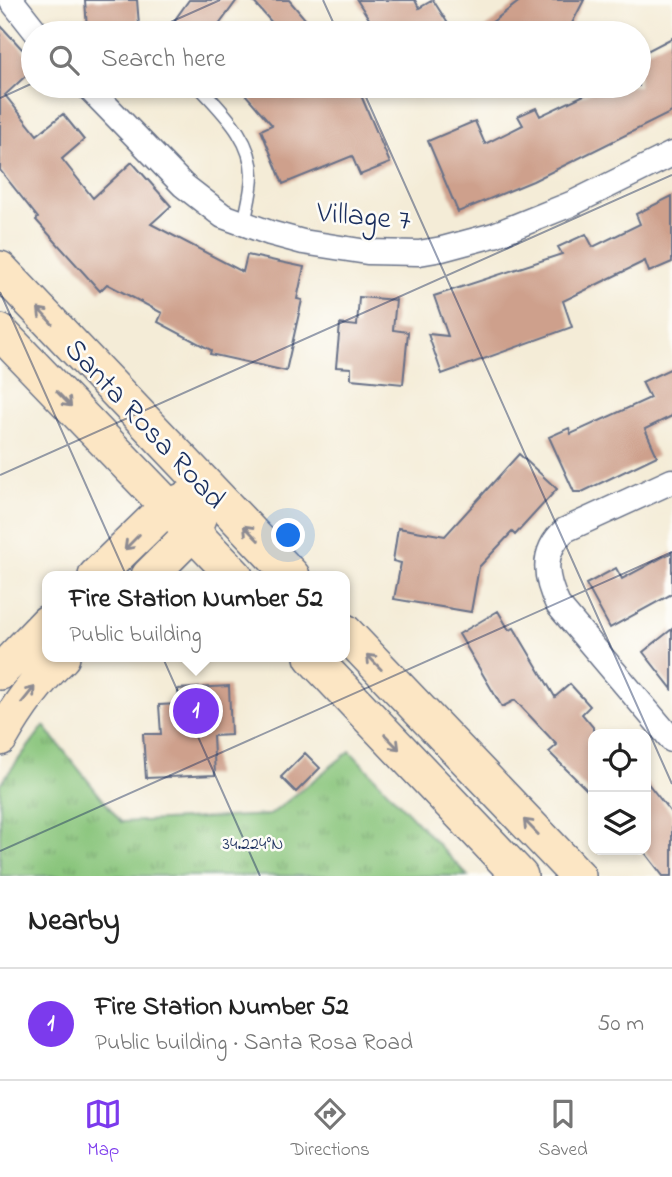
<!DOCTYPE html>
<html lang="en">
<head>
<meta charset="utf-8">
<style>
	body { margin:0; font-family:"Indie Flower",sans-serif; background:#f2f2f2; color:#222 }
	.controls { position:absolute; right:21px; bottom:21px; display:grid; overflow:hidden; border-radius:14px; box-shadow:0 4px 10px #0003 }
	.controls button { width:63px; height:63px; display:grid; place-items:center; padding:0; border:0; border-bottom:2px solid #e0e0e0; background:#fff; color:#222; font:35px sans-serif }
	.you { position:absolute; left:289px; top:536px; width:24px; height:24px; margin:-18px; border:5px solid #fff; border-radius:50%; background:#1a73e8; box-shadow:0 0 0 10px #1a73e833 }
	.badge { display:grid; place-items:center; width:46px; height:46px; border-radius:50%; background:#7c3aed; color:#fff; font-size:23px; font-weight:700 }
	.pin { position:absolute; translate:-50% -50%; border:4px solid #fff; box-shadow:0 2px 7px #0006 }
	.popup { position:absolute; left:42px; top:571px; width:308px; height:91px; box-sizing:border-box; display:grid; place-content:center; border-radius:14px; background:#fff; filter:drop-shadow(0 2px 5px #0005); font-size:23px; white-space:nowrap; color:#767676 }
	.popup b { font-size:26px; color:#222 }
	.popup::after { content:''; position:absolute; left:50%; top:100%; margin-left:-14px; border:14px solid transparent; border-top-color:#fff }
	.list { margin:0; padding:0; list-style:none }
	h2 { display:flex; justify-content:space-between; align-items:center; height:91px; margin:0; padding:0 28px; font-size:30px }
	h2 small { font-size:23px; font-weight:400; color:#767676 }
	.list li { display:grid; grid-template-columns:46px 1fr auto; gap:21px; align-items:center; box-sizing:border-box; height:112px; padding:0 28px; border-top:2px solid #e0e0e0 }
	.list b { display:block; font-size:26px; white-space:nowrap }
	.list p { margin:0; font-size:23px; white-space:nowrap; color:#767676 }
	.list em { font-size:23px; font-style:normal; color:#767676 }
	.icon { flex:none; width:38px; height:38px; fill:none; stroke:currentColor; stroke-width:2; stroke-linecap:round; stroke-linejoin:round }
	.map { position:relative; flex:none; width:672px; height:876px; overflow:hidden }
	.search { position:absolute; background:#fff; box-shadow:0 4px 10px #0003; left:21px; right:21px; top:21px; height:77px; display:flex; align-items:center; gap:18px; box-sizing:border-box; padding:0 24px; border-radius:38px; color:#767676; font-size:26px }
	.sheet { height:203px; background:#fff }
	nav { display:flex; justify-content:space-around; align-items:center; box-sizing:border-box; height:98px; border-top:2px solid #e0e0e0; background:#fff; font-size:19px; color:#767676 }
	nav a { display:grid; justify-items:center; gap:4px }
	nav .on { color:#7c3aed }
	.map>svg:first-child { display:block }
</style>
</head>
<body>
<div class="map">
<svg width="672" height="876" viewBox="0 0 672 876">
	<defs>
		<pattern id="park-tufts" width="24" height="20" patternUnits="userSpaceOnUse" patternTransform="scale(1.75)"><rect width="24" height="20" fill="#89c57b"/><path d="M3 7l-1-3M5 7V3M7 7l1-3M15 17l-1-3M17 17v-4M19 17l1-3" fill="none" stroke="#6fa068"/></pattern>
	</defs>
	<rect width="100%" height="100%" fill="#fdfcf7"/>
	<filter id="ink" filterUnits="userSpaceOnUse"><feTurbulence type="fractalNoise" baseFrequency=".0143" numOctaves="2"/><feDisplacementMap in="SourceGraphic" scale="14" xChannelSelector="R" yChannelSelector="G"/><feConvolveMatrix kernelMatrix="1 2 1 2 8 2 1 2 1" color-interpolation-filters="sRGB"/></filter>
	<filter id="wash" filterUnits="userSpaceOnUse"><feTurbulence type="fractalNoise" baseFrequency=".00686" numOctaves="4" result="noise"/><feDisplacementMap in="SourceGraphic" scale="28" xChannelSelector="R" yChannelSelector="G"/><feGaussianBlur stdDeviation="1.57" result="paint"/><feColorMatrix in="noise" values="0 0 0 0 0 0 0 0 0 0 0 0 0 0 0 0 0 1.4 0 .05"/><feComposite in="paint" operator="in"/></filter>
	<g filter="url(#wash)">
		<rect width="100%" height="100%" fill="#f4ecd7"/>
		<!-- park -->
		<path fill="url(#park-tufts)" stroke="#527a6c" stroke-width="2" d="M44 726 121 822 270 815 350 751 468 876H0V784Z"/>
		<g id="blocks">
			<!-- building -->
			<path fill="#cea08c" d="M85 0H137L139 25 87 29Z
				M189 0H237L213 33H191L174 21Z
				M252 0H289L317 33H281Z
				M357 0H415L419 8 433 0 454 33H378Z
				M521 0H584L567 33H478Z
				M0 25 33 61V69L5 95 37 135 63 114 84 140 62 159 93 198 132 162 171 206 151 224 243 272 247 255 304 267 297 299 302 300 286 371 210 354 211 350 158 322 162 313 107 284 100 291 36 220 38 218 0 170Z
				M672 38V112L533 181 458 212 428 141 475 121 485 144 523 125 518 116 536 108 540 116 603 86H639V55Z
				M238 86H357L390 163 360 175 352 156 283 184 261 130 272 125Z
				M672 196V262L649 272 645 261 563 301 572 327 442 374 428 334 448 336 434 296 562 254 558 247 586 234 593 247 640 224 636 214Z
				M359 297 396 300 393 330 408 332 403 384 351 379V368L336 367 340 324 357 326Z
				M672 368V416L645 429 657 456 582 492H574L549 437 569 428 571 434 650 398 642 382Z
				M519 454 557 489 515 535 512 532 479 567 471 612 394 599 401 563 393 561 398 528 445 536Z
				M672 552V594L610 628 586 584 616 568 622 579Z
				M498 611 509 630 514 628 555 697 570 684 590 706 582 714 593 727V796L549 752 557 745 515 700 502 707 459 634Z
				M672 629V689L643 652Z
				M229 686 231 735 213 736 215 775 146 778 143 734H161L159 705 179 704 178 689Z
				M305 753 320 768 296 792 281 777Z
				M646 781 672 814V876H663L646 854Z"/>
		</g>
	</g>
	<g filter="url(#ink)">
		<use href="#blocks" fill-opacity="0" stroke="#677188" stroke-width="2"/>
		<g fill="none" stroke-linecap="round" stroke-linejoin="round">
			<!-- service casing -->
			<g stroke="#677188" stroke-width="15">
				<path id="service" d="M199 86C221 111 252 138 252 175 252 191 247 208 244 224"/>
			</g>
			<!-- minor casing -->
			<g stroke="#677188" stroke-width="27">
				<path id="minor" d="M11 0 37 33
					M87 86 183 185 223 216 270 233 303 242 367 252 419 253 442 249 494 235 571 204 672 154
					M672 481 565 530C540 552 545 579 558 605L672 740"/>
			</g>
			<!-- secondary casing -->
			<g stroke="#677188" stroke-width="38">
				<path id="secondary" d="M0 269 292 576
					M0 332 235 576
					M96 576 167 507 190 498
					M149 576 192 533 200 513
					M345 632 578 876
					M312 657 520 876
					M0 672 47 623
					M0 738C17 708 37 680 62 657"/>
			</g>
			<!-- service -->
			<use href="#service" stroke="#fff" stroke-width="12"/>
			<!-- minor -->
			<use href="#minor" stroke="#fff" stroke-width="24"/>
			<!-- secondary -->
			<use href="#secondary" stroke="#fce6c4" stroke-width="35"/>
		</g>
		<!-- one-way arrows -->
		<defs><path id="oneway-shaft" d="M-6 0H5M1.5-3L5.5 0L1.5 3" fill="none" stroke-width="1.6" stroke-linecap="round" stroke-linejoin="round" transform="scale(1.75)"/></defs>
		<g stroke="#8c8a91">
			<use href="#oneway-shaft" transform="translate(45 316) rotate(-133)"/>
			<use href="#oneway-shaft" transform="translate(64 399) rotate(46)"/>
			<use href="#oneway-shaft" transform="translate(251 533) rotate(-134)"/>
			<use href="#oneway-shaft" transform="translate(132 542) rotate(135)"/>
			<use href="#oneway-shaft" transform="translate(374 662) rotate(-134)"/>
			<use href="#oneway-shaft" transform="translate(28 695) rotate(-51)"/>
			<use href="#oneway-shaft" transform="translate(392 742) rotate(46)"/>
			<use href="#oneway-shaft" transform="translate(531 827) rotate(-134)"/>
		</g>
	</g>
	<!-- ticks -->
	<path fill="none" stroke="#1b2f5e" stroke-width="2" stroke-opacity="0.45" d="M323 0 338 33M146 33 220 0M361 86 672 784M0 98 33 83M0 292 260 876M0 475 672 175M0 851 672 552"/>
	<g text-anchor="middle" stroke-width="5" stroke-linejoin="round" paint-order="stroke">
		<!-- street labels -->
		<g font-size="30" fill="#1b2f5e" stroke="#fdfcf7">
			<text transform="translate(364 215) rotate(5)" y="10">Village 7</text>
			<text transform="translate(146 423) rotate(47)" y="10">Santa Rosa Road</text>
		</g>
	</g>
	<g font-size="18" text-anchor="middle" fill="#1b2f5e" stroke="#fdfcf7" stroke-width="5" stroke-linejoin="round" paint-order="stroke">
		<text x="253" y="849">34.224°N</text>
	</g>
</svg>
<div class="controls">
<button><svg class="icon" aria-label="locate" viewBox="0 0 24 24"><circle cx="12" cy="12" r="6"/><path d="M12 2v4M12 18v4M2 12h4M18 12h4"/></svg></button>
<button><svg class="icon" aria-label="layers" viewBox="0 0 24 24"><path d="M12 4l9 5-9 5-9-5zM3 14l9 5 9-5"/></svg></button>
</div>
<div class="you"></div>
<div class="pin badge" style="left:196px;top:711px">1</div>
<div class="popup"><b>Fire Station Number 52</b>Public building</div>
<div class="search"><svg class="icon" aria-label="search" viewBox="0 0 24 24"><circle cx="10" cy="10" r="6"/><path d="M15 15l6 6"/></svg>Search here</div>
</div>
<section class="sheet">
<h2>Nearby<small></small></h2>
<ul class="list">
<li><span class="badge">1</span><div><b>Fire Station Number 52</b><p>Public building · Santa Rosa Road</p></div><em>50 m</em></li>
</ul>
</section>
<nav>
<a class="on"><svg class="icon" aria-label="map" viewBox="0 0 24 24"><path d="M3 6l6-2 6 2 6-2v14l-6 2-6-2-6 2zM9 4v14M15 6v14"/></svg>Map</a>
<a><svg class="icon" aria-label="directions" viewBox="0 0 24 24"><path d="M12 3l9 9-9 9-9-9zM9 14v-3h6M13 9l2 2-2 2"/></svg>Directions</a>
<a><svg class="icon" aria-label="saved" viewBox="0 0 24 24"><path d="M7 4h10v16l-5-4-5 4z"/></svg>Saved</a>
</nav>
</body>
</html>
